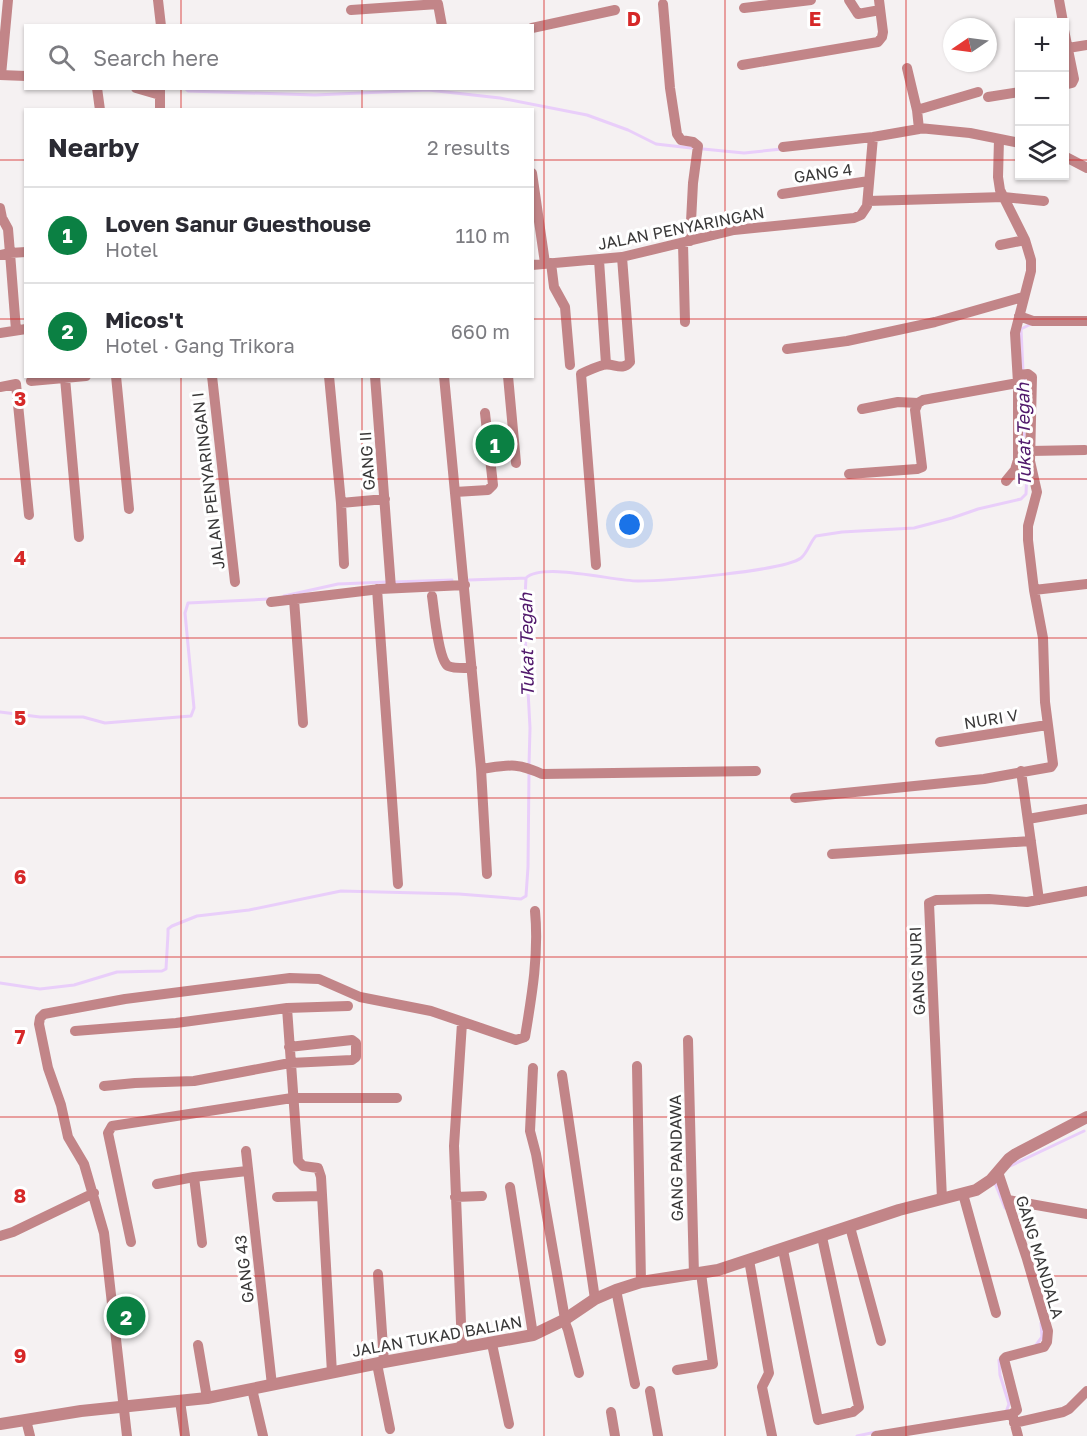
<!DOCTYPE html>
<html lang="en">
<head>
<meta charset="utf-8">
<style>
	body { margin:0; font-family:"Golos Text",sans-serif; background:#f7f7f7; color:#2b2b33 }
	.controls { position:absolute; right:18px; top:18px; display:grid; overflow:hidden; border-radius:0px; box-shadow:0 2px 4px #0004 }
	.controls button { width:54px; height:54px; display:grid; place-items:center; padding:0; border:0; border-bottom:2px solid #e1e1e2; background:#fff; color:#2b2b33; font:30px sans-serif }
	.compass { position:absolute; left:943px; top:18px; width:54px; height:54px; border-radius:50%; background:#fff; box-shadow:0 2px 4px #0004; rotate:257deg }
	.you { position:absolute; left:630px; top:525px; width:21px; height:21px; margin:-15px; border:4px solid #fff; border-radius:50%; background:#1a73e8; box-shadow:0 0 0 9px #1a73e833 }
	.badge { display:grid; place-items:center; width:39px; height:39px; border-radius:50%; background:#0b8043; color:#fff; font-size:20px; font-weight:700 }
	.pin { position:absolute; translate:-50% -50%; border:3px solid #fff; box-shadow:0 2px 6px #0006 }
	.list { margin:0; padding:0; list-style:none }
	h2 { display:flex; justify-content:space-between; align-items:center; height:78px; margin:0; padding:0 24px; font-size:26px }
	h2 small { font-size:20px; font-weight:400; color:#7c7c81 }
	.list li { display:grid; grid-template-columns:39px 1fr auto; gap:18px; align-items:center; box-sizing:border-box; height:96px; padding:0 24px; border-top:2px solid #e1e1e2 }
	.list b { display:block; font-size:22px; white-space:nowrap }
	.list p { margin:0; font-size:20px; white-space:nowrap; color:#7c7c81 }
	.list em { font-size:20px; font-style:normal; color:#7c7c81 }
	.icon { flex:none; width:33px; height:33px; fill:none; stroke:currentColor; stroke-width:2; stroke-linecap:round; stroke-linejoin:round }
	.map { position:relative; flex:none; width:1087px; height:1436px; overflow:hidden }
	.search { position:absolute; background:#fff; box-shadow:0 2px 4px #0004; left:24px; top:24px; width:510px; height:66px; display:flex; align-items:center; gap:15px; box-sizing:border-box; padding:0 21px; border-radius:0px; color:#7c7c81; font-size:22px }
	.panel { position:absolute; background:#fff; box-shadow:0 2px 4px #0004; left:24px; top:108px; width:510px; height:270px; border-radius:0px }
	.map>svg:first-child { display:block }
</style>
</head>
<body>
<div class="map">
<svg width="1087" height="1436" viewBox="0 0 1087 1436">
	<rect width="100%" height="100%" fill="#f5f1f2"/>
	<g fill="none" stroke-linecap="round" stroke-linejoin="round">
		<!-- stream -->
		<path stroke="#e9cefa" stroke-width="3" d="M185 88 188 91 315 95 428 90 500 98 587 115 628 130 656 144 691 148
			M703 149 744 153 782 149
			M1023 371 1021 329 1031 324
			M1024 378C1026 405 1021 438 1026 464
			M469 580 526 578
			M394 582 452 580
			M284 596 338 584 387 582
			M0 712 40 717H83L105 723 191 716 194 708 185 613 188 603 269 599
			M529 765 530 728 524 615 526 578C543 562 613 581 638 581 664 581 784 571 801 558 808 552 810 542 816 536L842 532 914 528 952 518 978 509 1021 499 1026 494 1027 470
			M0 983 40 989 74 985 117 972 162 971 166 969 168 934V929L172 926 197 916 249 910 341 891 459 894 521 899 526 896 528 867 529 772
			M1008 1167 1084 1131
			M996 1181 995 1183 1005 1208
			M1036 1345 1042 1337 1041 1323
			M999 1360 1000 1375 1009 1404 1006 1412
			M857 1436 876 1432"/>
		<!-- minor -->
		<path stroke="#c28588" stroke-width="10" d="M158 0 161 26
			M849 0 858 14 880 10
			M1059 0 1063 22
			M663 4 670 88 677 134 681 140 693 142 698 146 693 183 690 241
			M744 8 811 0
			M351 10 438 4 442 26
			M532 28 615 10
			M1064 30 1074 79 1072 83 1064 85
			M1068 48 1087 45
			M742 65 878 42 882 37 883 32 879 0
			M0 75 26 76
			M1 75 8 0
			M97 88 100 110
			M136 88 160 95
			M988 97 1020 92
			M160 110V89
			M917 110 978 92
			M919 128 970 133 1020 143
			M999 139 998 177 1000 190 1025 240 1031 260V271L1015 333 1018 383V460L1015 470 1006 481
			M783 147 873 137 919 129 917 110 907 68
			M1064 156 1087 168
			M532 173 545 263
			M782 194 869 181
			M868 201 1004 197 1044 201
			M0 208 2 218 8 229 10 253 0 255
			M683 243 685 322
			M1000 245 1025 240
			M599 260 606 364
			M551 263 554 287 565 307 570 365
			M532 265 622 257 734 230 854 218 861 215 867 206 873 137
			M1019 316 1033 321H1087
			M16 330 10 253 26 252
			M0 333 26 329
			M787 349 847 341 935 322 1023 297
			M116 376 129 509
			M212 376 235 582
			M329 376 341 503 344 564
			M375 376 391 588
			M444 376 481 769 487 874
			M508 376 516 463
			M65 378 79 537
			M31 381 86 376
			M0 387 16 384 29 515
			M862 409 898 402 918 403
			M1030 451 1085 450
			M849 474 917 469 922 467 915 410 918 403 923 400 1018 383
			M455 492 488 490 493 485 485 413
			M341 503 385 499
			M596 565 581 374C587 371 596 367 603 365 613 362 622 372 630 362L622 257
			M377 589 398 884
			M1034 590 1087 584
			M432 596C434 609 438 659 448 666 455 669 465 668 472 668
			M294 599 303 723
			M271 602 380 589 465 585
			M940 742 1047 725
			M481 769C509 765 516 762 542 774L756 771
			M1021 771 1039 900
			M795 798 984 779 1051 767 1053 764 1045 702 1043 638 1034 590 1028 540V526L1037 492 1030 461 1032 377 1028 374 1018 375
			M1028 819 1087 809
			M832 854 1031 841
			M287 1008 298 1161 303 1166 318 1168 321 1177 332 1373
			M75 1031 176 1023 287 1008 348 1006
			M688 1040 694 1275
			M637 1066 641 1282
			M533 1068 530 1131 536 1154 565 1319
			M562 1075 595 1299
			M104 1086 135 1083 194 1081 290 1063 352 1060 356 1057V1043L352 1040 289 1047
			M246 1151 272 1385
			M998 1172 1027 1259 1048 1331 1047 1342 1044 1347 1006 1357 1004 1359 1017 1410 1012 1414
			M194 1177 202 1243
			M157 1184 194 1177 247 1171
			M510 1187 533 1335
			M963 1194 996 1313
			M277 1197 322 1196
			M455 1197 482 1196
			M942 1199 929 903 936 900 989 899 1027 902 1087 891
			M1008 1200 1087 1214
			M850 1227 881 1341
			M0 1236 13 1232 94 1193
			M131 1242 108 1133 112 1126 292 1098H397
			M783 1250 818 1420 853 1412 859 1407 822 1237
			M749 1260 769 1373 762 1387 772 1436
			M378 1274 384 1362
			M616 1290 635 1384
			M564 1320 568 1330 579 1373
			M492 1344 509 1424
			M198 1345 207 1398
			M462 1348 454 1146 462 1023
			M377 1364 390 1429
			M677 1370 713 1364 701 1273
			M252 1389 263 1436
			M650 1391 658 1436
			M180 1401 185 1436
			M611 1412 615 1436
			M1013 1417 1018 1436
			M26 1420 30 1436
			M1014 1423 1063 1412 1069 1409 1087 1391
			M127 1436 104 1233 84 1164 68 1137 61 1105 48 1068 39 1024 40 1018 44 1014 125 999 290 978 319 979 360 997 431 1011 516 1040 525 1037C532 995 539 954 535 911
			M876 1436 1012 1414"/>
		<!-- tertiary -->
		<path stroke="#c28588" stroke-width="12" d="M0 1424 81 1411 207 1398 384 1362 533 1335 564 1320 595 1299 616 1290 641 1282 718 1270 899 1210 976 1190 991 1180 1009 1159 1016 1154 1087 1117"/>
	</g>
	<!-- grid -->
	<path fill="none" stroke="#d62828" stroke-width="1.5" stroke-opacity="0.55" d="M181 0V26M362 0V26M544 0V1436M725 0V1436M906 0V1436M181 88V110M362 88V110M0 160H26M532 160H1020M1064 160H1087M0 319H26M532 319H1087M181 376V1436M362 376V1436M0 479H1087M0 638H1087M0 798H1087M0 957H1087M0 1117H1087M0 1276H1087"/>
	<g text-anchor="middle" stroke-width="6" stroke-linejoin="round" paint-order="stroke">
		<!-- street labels -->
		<g font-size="16" fill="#393838" stroke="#fff">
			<text transform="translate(823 173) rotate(-8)" y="6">GANG 4</text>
			<text transform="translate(681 228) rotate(-11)" y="6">JALAN PENYARINGAN</text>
			<text transform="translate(367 461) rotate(-94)" y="6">GANG II</text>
			<text transform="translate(208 481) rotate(-97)" y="6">JALAN PENYARINGAN I</text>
			<text transform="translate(991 719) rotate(-9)" y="6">NURI V</text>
			<text transform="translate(917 971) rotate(-93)" y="6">GANG NURI</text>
			<text transform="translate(676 1158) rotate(-91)" y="6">GANG PANDAWA</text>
			<text transform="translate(1040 1257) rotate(73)" y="6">GANG MANDALA</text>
			<text transform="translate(244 1269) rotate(-97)" y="6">GANG 43</text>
			<text transform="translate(437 1336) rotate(-10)" y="6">JALAN TUKAD BALIAN</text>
		</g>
		<!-- water labels -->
		<g font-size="18" font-style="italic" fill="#50186b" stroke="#fff">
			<text transform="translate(1024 435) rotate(-91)" y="6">Tukat Tegah</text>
			<text transform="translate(527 645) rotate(-91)" y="6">Tukat Tegah</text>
		</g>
	</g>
	<g font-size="20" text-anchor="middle" font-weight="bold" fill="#d62828" stroke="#fff" stroke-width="6" stroke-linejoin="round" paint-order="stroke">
		<text x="634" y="26">D</text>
		<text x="815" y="26">E</text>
		<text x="20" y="406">3</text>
		<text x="20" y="565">4</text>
		<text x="20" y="725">5</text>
		<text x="20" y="884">6</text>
		<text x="20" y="1044">7</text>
		<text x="20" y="1203">8</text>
		<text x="20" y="1363">9</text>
	</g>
</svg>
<div class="controls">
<button>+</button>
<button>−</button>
<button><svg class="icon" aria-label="layers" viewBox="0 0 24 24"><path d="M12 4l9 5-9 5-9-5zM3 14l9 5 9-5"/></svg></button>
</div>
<svg class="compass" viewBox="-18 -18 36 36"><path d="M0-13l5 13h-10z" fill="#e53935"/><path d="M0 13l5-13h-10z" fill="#7c7c81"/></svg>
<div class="you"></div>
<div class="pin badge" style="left:495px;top:444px">1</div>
<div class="pin badge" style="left:126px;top:1316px">2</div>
<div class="search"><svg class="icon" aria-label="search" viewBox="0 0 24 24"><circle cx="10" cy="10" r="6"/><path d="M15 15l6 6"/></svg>Search here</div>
<section class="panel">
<h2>Nearby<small>2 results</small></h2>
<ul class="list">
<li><span class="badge">1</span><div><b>Loven Sanur Guesthouse</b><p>Hotel</p></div><em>110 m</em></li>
<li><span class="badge">2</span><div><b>Micos't</b><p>Hotel · Gang Trikora</p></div><em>660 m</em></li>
</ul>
</section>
</div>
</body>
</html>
